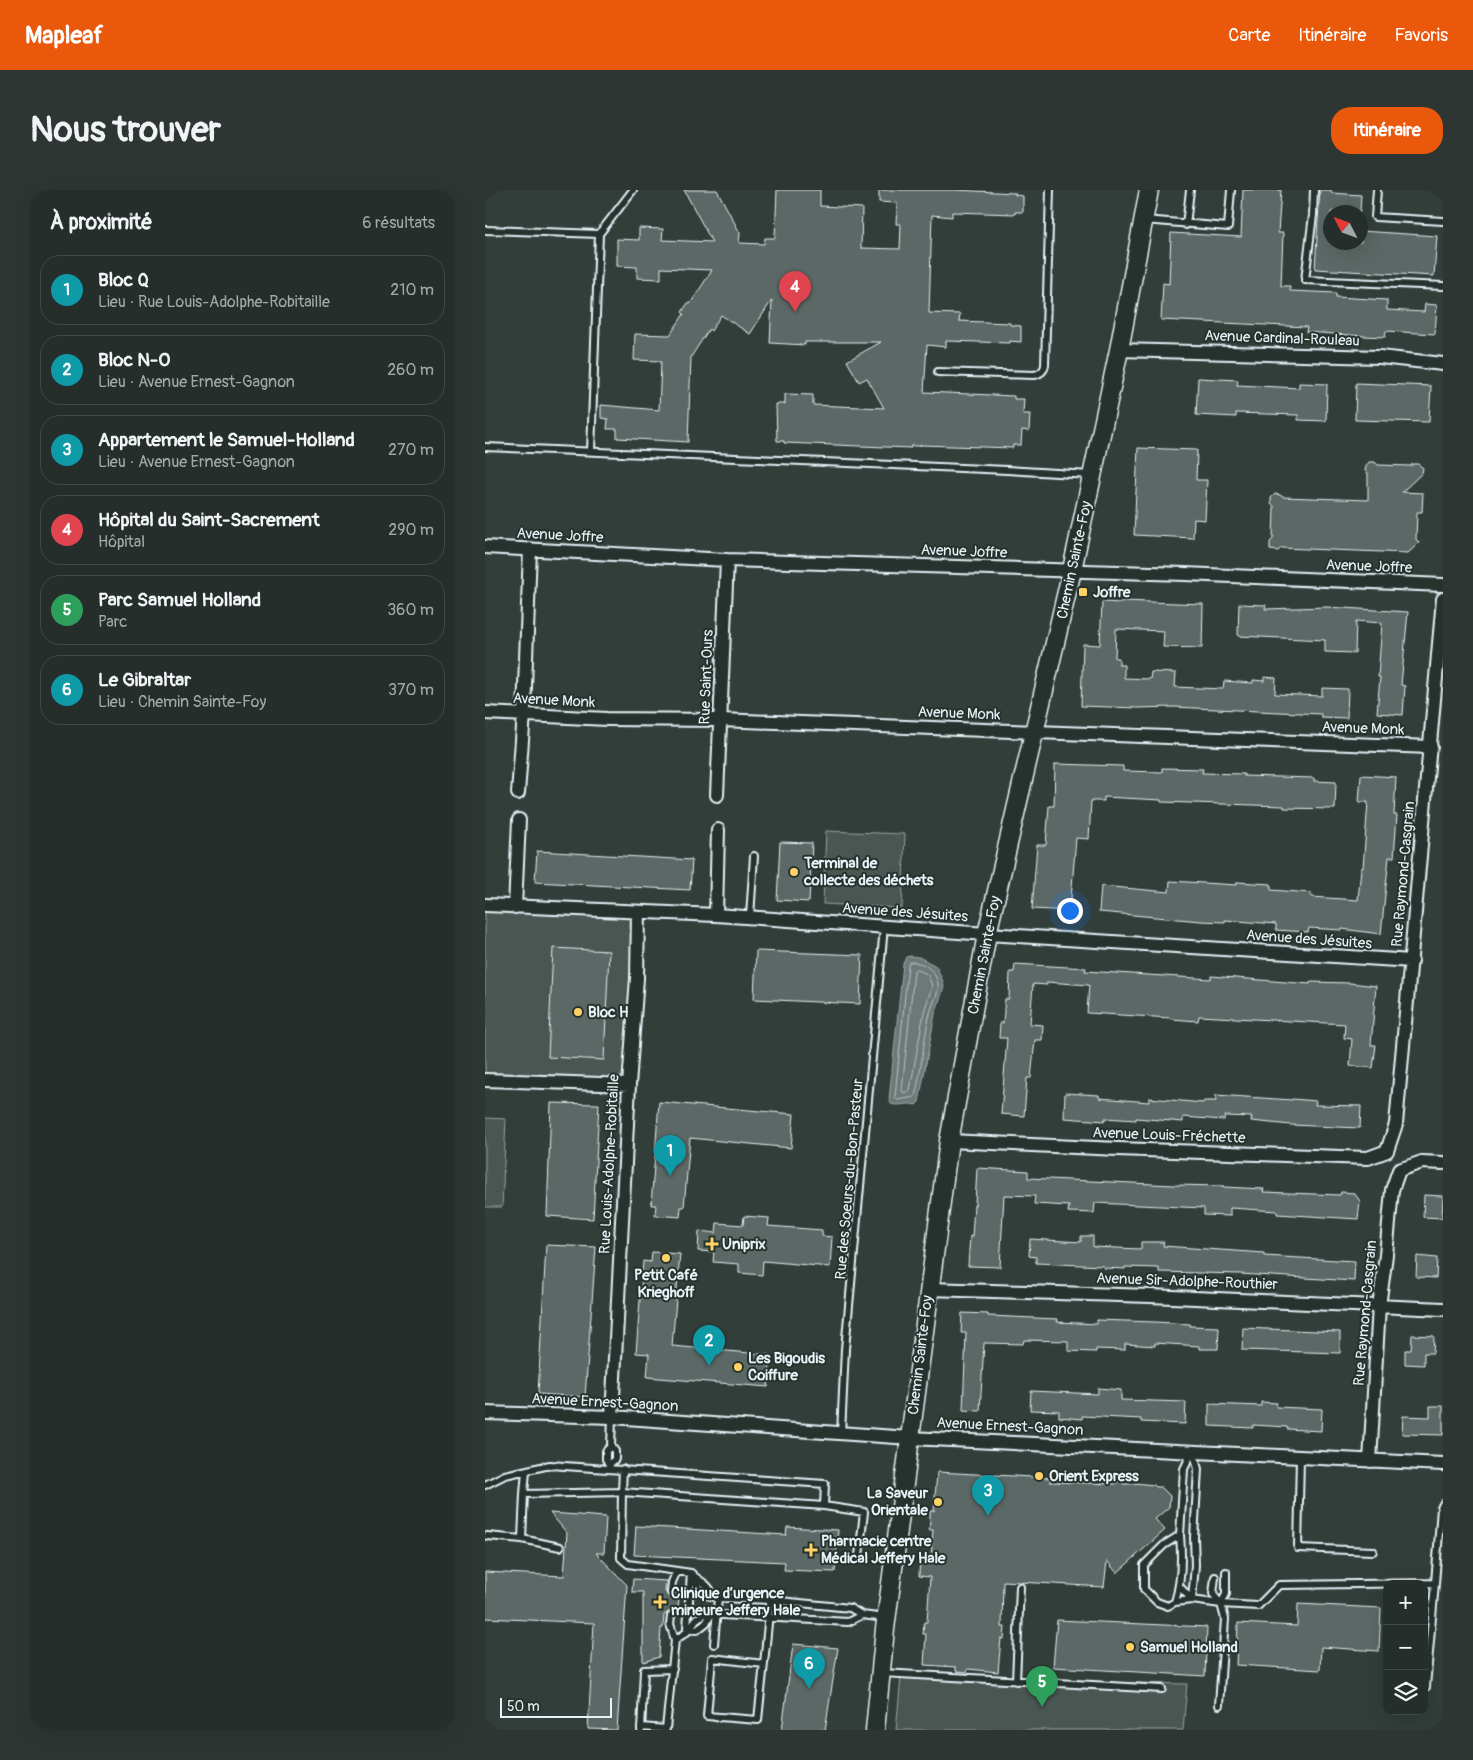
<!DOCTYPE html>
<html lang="fr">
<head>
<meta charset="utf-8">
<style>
	body { margin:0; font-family:Pangolin,sans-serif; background:#2e3633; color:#f1f3f6 }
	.controls { position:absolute; right:15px; bottom:15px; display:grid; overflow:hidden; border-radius:10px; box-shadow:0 5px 20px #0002 }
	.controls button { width:45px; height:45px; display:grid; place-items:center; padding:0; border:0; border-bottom:1px solid #424a47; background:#262e2b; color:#f1f3f6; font:25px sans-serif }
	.compass { position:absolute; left:838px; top:15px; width:45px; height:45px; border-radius:50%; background:#262e2b; box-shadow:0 5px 20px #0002; rotate:312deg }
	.scale { position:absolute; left:15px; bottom:12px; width:112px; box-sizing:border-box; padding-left:5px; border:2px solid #e8f1f8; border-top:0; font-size:14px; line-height:18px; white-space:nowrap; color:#e8f1f8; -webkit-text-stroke:4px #26332d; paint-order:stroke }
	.you { position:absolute; left:584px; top:720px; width:18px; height:18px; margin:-12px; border:4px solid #fff; border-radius:50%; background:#1a73e8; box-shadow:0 0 0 8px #1a73e833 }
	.badge { display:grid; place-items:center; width:32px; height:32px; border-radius:50%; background:#ea580c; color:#fff; font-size:16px; font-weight:700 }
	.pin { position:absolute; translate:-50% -41px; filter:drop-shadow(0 1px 2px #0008) }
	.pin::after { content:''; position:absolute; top:26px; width:18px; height:15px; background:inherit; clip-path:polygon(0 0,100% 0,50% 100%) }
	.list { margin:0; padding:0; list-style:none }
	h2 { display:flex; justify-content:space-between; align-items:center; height:65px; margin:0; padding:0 20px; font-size:21px }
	h2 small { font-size:16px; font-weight:400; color:#a4a8a9 }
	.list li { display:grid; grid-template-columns:32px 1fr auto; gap:15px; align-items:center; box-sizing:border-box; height:70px; margin:0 10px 10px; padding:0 10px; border:1px solid #424a47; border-radius:20px }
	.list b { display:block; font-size:19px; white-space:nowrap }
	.list p { margin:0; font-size:16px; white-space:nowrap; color:#a4a8a9 }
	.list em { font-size:16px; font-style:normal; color:#a4a8a9 }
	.icon { flex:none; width:28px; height:28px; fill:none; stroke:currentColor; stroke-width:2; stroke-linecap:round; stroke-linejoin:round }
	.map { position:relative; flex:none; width:958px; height:1540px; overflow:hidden; border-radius:20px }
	header { display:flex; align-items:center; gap:30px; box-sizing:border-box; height:70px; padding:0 25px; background:#ea580c; color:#fff }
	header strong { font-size:24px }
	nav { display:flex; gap:28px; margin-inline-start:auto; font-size:18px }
	.intro { display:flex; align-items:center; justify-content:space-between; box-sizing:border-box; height:120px; padding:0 30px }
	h1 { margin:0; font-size:35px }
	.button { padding:12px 22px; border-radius:20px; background:#ea580c; color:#fff; font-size:18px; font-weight:700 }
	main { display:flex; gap:30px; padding:0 30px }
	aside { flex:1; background:#262e2b; border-radius:20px; box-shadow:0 5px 20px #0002 }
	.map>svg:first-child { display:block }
</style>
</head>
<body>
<header>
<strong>Mapleaf</strong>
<nav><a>Carte</a><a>Itinéraire</a><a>Favoris</a></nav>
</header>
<div class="intro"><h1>Nous trouver</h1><a class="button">Itinéraire</a></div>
<main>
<aside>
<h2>À proximité<small>6 résultats</small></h2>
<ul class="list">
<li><span class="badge" style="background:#0f9aa8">1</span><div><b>Bloc Q</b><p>Lieu · Rue Louis-Adolphe-Robitaille</p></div><em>210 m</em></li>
<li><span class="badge" style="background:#0f9aa8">2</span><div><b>Bloc N-O</b><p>Lieu · Avenue Ernest-Gagnon</p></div><em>260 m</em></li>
<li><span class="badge" style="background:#0f9aa8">3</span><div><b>Appartement le Samuel-Holland</b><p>Lieu · Avenue Ernest-Gagnon</p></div><em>270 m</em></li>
<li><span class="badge" style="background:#e0444e">4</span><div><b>Hôpital du Saint-Sacrement</b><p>Hôpital</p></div><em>290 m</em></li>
<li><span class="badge" style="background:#2e9e5b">5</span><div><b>Parc Samuel Holland</b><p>Parc</p></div><em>360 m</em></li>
<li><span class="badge" style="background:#0f9aa8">6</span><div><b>Le Gibraltar</b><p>Lieu · Chemin Sainte-Foy</p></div><em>370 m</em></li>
</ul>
</aside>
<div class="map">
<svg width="958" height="1540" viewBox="0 0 958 1540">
	<rect width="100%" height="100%" fill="#323e39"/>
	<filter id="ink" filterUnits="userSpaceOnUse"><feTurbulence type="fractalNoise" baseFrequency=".02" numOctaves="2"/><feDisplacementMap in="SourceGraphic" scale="10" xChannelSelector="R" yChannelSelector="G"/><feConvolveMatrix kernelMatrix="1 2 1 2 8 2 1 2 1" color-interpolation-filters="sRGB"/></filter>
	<g filter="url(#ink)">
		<!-- green -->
		<path fill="#495651" stroke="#98a4a4" d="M341 641 420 644 417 718 338 714Z
			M0 715 153 722 144 895 0 889Z
			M0 928 21 929 17 1017H0Z
			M416 1488 702 1494 698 1540H411Z"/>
		<!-- water -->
		<path fill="#6d7978" stroke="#9ea9ab" d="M425 766 434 767 451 776 457 789 459 797 450 824 434 912 431 915C422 912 414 917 406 914L404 909 418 774 421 767Z"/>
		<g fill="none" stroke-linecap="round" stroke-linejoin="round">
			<!-- shore -->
			<path stroke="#b7c1c5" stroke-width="1" d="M425 772C438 771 450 780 453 793 455 802 447 814 445 823 438 850 437 879 430 907L412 910 410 907 423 775Z
				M432 779 443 785 447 796 439 822 425 900 419 903 417 900 429 781Z"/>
		</g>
		<!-- building -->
		<path fill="#5c6865" stroke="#e8f1f8" d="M199 0H232L255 43 254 53 279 54 280 48H290L292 0H335V16L377 18 376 58 415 59 416 34H411L412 13 394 12V0H469L530 3V5L538 6V22H530V24L467 22V27L447 25 444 123 475 124 474 131 525 133V135L536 136V152L525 151V153L461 151V157L442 155 439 202 529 206V209H539L538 224H545L544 241 537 240 536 255H528V258L436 255 435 256H426V258L299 253V251H292L291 214H300V204L328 205V215L399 218 382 188 374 192 362 171 396 152H320V155L285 153 287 110 265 144 236 125 226 141 224 139 206 167 203 252 132 248V239H122L123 229 116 228V215L174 220 176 171 149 170 150 144 185 145 199 124 197 122 203 113 205 114 227 80 176 78V89L152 88V77L132 76V49L154 50V38L178 39 177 50 227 52Z
			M758 0H796L793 43H798L796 96H805V101L851 103V107L902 110V120L939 122 940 114 952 115 950 144 901 141 900 147 879 146 821 142 822 137 676 130 678 93 684 94 686 43 756 47Z
			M835 0H846V3L876 5 875 22H846V52H876V41L952 46 949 86 830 79Z
			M713 188 753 190 752 195 814 198V193L842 194 841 231 813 230V225L751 223V227L711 225Z
			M871 193 946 196 944 232 870 230Z
			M653 258 712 260 711 290H722L720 330 709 329 708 348 649 345Z
			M884 272H890L893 275 925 276 928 274H933L938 278 937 283 917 302 938 303 937 322H932L931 349 934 353 923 363 796 358 793 361 785 360V352L788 349 789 316 786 314V308L790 304 795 305 798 307 883 310V283L880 281 881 276Z
			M637 411 718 414 717 458 678 457 679 441 631 439 630 468H634V475H639V488L665 489 666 482 691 483 690 497 738 499 739 491 768 493V490L779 491V487L791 488 790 504 837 506V498L863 499 862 528 836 527V524L689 517 653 518 596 516 598 454 615 455 617 412 637 413Z
			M754 414 781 415 780 419 842 417 923 422 916 495 920 496 918 525 892 523 895 487H893L897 433 871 431 870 463 840 462V450L753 446Z
			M570 574 638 576V581L677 582V578L718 579 717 583 759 584V586L829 588V591L851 592 850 619 799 618V616L676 612V610L619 607V611H606L604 649 591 648 585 721 547 719 552 655H561L564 616H569Z
			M876 585 911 587 909 625H912L909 667H904L896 744 857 739V740L824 738 823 742 791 740V734L740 730V732L716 731 614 722 616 696 684 702 685 691 752 695V692L786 694V700L826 703V707L873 710 876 678H878L883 612H874Z
			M295 652 327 653 324 712 292 710Z
			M52 661 207 670 205 700 50 692Z
			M68 758 124 761 119 870 63 867Z
			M271 761 377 765 375 814 269 809Z
			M530 774 601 778 600 781 726 789V786L825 794V792L865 793 891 796 886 855H891L888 878 865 876 867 849 859 848 860 834 714 826 713 831 686 829V828L602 823 604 795 562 792V795L548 794 545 834 558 835 557 850H550L546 888H542L539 926 516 924 522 848H514L515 833H518L520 809H524L525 782H529Z
			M580 903 614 905V908L664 912V908L718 913 719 911H731V905L807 910V909L831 911 830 915 876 916 875 938 806 935 766 931 767 927 740 926 739 930 698 927V932L651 928V930L620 928V931L579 928Z
			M174 912 309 924 306 958 205 948 199 1017H196L195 1027 170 1025 171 1015H166Z
			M66 913 114 914 108 1029 62 1026Z
			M492 978 543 981V988L688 995 739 996 738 997 779 999 778 1002 855 1005 856 1002 869 1003 875 1011 873 1029 792 1024V1021L745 1018V1026L719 1025V1018L610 1013 609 1023 583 1022 584 1016 549 1014 550 1006 519 1005 515 1077 483 1076 485 1046 487 1047 489 1015H490Z
			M939 1005 958 1006 957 1028 938 1027Z
			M259 1026 284 1028 283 1036 337 1040V1046L347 1047 345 1077 278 1071 277 1085 254 1083V1074L228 1072 229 1062 213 1061 214 1041 231 1043 232 1033 258 1035Z
			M596 1046H608V1057L656 1059V1052H679L678 1056 779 1063V1066L870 1071 869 1091 755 1084 674 1082V1078L640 1077V1079L619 1078V1076L551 1073V1067L544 1066 545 1049 596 1052Z
			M61 1055 111 1057 100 1207 53 1204Z
			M167 1062 195 1064 187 1156 286 1165 283 1197 162 1187 164 1164 151 1163 158 1071 166 1072Z
			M932 1066 952 1068 951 1088 931 1087Z
			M477 1123 503 1124V1126L573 1129 572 1132 612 1134V1130L670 1132 705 1134V1136L734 1137 733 1159H714V1156L670 1153V1156L640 1154V1160L611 1159V1162L583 1161V1151L539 1150 538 1154 499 1153 495 1221 478 1220 481 1143H476Z
			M758 1138 855 1142V1163L757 1160Z
			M927 1145 949 1146 948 1163H939V1175L920 1174V1160H926Z
			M613 1198 636 1200V1210L701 1212 700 1234 656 1232V1229L597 1226V1229L574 1227V1221L545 1220 546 1201 613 1204Z
			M776 1212 792 1213 791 1217 837 1219 836 1241 802 1239V1237L768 1235V1238L724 1236V1214L776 1216Z
			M945 1216H958V1245L917 1244 918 1226 945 1227Z
			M452 1282 566 1288 565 1292 631 1294 635 1290 638 1294H649L650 1293 669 1295 671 1297H676L685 1306 684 1317 670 1329 680 1340 632 1383 622 1371 619 1397 518 1391 517 1437H520L519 1449 516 1448 513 1482 483 1479 482 1482 471 1481V1477L439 1475 441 1444H438L439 1432H442L445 1387 434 1386 435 1366 446 1367 448 1340H444L445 1331V1321H449Z
			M65 1323 121 1327 119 1363H111L142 1395 132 1540 103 1539 109 1433 0 1428V1382L79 1386 82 1343Z
			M151 1336 301 1345 302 1337 353 1340 350 1382 299 1380 300 1372 149 1365Z
			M148 1389 181 1391 180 1401 183 1406 188 1407 191 1402H194L193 1426 186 1421 179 1425 178 1438H176L174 1467 158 1472V1402H147Z
			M813 1414 896 1418 894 1461 836 1457 835 1480 751 1475 753 1433 812 1436Z
			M572 1430 722 1437 720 1486 568 1477Z
			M308 1454 353 1458 340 1540H297Z"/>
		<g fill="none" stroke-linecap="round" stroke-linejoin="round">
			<!-- service casing -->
			<g stroke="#e8f1f8" stroke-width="10">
				<path id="service" d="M829 0 828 25 820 90 958 96
					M892 0 890 27 958 31
					M659 30 743 37 746 0
					M701 35 705 0
					M0 40 114 44
					M453 182 550 185C556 183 559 181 560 175L565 0
					M0 257 522 280 606 285
					M106 261 114 44 148 0
					M265 727 269 666
					M356 1244 360 1159 399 737
					M708 1261 713 1279 709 1348 710 1375 707 1410 736 1414 773 1416 794 1395 950 1393 941 1497
					M707 1262 699 1279 695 1345 679 1355 659 1375V1399L672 1412 683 1416 690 1412 707 1410
					M815 1268 813 1358 888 1361
					M125 1274 130 1269V1261L126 1256 127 1227
					M125 1277 121 1269V1261L126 1256
					M41 1281 39 1304 137 1302 138 1279
					M0 1295 20 1285 65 1275 340 1294 339 1316 137 1302 136 1368 143 1374 206 1383C214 1392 223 1392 228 1405
					M39 1304 37 1349 75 1357
					M339 1316 379 1322 374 1366
					M2 1346 37 1349
					M730 1387 728 1404 736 1414
					M211 1388V1394L221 1405 233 1408 285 1410 365 1418 377 1425 401 1428
					M950 1393 956 1318 958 1314
					M695 1397 707 1410
					M186 1402 187 1392 192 1381
					M690 1412C697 1390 697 1368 695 1345
					M186 1426 185 1434 190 1450
					M202 1438 206 1383
					M205 1439 212 1440 221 1433 226 1425
					M229 1454 233 1408
					M279 1474 227 1468 222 1526 273 1530C277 1490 282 1450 285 1410
					M397 1483 677 1499
					M531 1491 535 1397
					M734 1515 740 1429 736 1414 741 1404V1382
					M156 1537 181 1539 190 1450C194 1447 202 1443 205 1439 210 1431 209 1429 220 1424L363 1432 377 1425
					M156 1540 159 1480 188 1479"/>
			</g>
			<!-- minor casing -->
			<g stroke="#e8f1f8" stroke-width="16">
				<path id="minor" d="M634 160 895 167 958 174
					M0 357 242 370 700 384 958 395
					M0 523 122 529 235 530 946 557
					M33 603 39 524 45 359
					M232 605 242 370
					M0 715 231 725 502 744 927 771
					M30 717 34 630
					M231 725 233 640
					M0 890 144 895
					M464 951 633 959 883 968 902 961 911 934 958 409
					M444 1099 665 1106 958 1119
					M0 1223 127 1227 425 1248 958 1274
					M127 1227 144 895 152 788 153 722
					M885 1271 894 1116 901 1065 907 1000 914 980 937 972 958 973"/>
			</g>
			<!-- secondary casing -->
			<g stroke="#e8f1f8" stroke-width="21">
				<path id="secondary" d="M390 1540 400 1439 464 951 502 744 587 380 634 160 664 0"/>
			</g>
			<!-- service -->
			<use href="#service" stroke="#26332d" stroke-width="6"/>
			<!-- minor -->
			<use href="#minor" stroke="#26332d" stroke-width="12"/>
			<!-- secondary -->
			<use href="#secondary" stroke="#26332d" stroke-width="18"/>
		</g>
	</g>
	<!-- markers -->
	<g fill="#ffd166" stroke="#26332d" stroke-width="2">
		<rect x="593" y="397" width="10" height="10" rx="2.5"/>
		<circle cx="309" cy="682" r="5"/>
		<circle cx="93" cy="822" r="5"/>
		<path d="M224.5 1046.5h5v5h5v5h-5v5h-5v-5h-5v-5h5z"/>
		<circle cx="181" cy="1068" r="5"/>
		<circle cx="253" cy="1177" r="5"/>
		<circle cx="554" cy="1286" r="5"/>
		<circle cx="453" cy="1312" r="5"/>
		<path d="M323.5 1352.5h5v5h5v5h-5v5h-5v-5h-5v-5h5z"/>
		<path d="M172.5 1404.5h5v5h5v5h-5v5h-5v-5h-5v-5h5z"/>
		<circle cx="645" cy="1457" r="5"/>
	</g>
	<g text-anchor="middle" stroke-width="4" stroke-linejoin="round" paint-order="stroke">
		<!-- street labels -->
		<g font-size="15" fill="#e8f1f8" stroke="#26332d">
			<text transform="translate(797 148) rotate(2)" y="5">Avenue Cardinal-Rouleau</text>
			<text transform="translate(75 345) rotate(3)" y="5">Avenue Joffre</text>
			<text transform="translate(479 361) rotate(2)" y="5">Avenue Joffre</text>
			<text transform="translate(589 370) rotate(-78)" y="5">Chemin Sainte-Foy</text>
			<text transform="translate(884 376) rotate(2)" y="5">Avenue Joffre</text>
			<text transform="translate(221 487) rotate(-88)" y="5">Rue Saint-Ours</text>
			<text transform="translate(69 510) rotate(3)" y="5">Avenue Monk</text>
			<text transform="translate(474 523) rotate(2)" y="5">Avenue Monk</text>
			<text transform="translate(878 538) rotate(2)" y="5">Avenue Monk</text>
			<text transform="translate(918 684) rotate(-85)" y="5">Rue Raymond-Casgrain</text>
			<text transform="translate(420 722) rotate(4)" y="5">Avenue des Jésuites</text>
			<text transform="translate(824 749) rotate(4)" y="5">Avenue des Jésuites</text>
			<text transform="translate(499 765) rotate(-79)" y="5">Chemin Sainte-Foy</text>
			<text transform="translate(684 945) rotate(2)" y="5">Avenue Louis-Fréchette</text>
			<text transform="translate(124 974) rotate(-87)" y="5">Rue Louis-Adolphe-Robitaille</text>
			<text transform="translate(364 989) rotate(-85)" y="5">Rue des Soeurs-du-Bon-Pasteur</text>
			<text transform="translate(702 1091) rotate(2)" y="5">Avenue Sir-Adolphe-Routhier</text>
			<text transform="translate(880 1123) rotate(-85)" y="5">Rue Raymond-Casgrain</text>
			<text transform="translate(435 1165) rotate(-83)" y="5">Chemin Sainte-Foy</text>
			<text transform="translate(120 1212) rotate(3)" y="5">Avenue Ernest-Gagnon</text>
			<text transform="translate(525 1236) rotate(3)" y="5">Avenue Ernest-Gagnon</text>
		</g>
		<!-- poi labels -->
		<g font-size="15" font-weight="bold" fill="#e8f1f8" stroke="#26332d" text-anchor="start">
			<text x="608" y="407">Joffre</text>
			<text x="319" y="678">Terminal de<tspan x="319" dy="17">collecte des déchets</tspan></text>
			<text x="103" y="827">Bloc H</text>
			<text x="237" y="1059">Uniprix</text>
			<text x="181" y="1090" text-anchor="middle">Petit Café<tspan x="181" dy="17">Krieghoff</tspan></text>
			<text x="263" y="1173">Les Bigoudis<tspan x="263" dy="17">Coiffure</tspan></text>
			<text x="564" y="1291">Orient Express</text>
			<text x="443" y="1308" text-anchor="end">La Saveur<tspan x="443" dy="17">Orientale</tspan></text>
			<text x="336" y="1356">Pharmacie centre<tspan x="336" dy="17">Médical Jeffery Hale</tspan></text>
			<text x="186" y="1408">Clinique d’urgence<tspan x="186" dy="17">mineure Jeffery Hale</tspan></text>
			<text x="655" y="1462">Samuel Holland</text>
		</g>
	</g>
</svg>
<div class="controls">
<button>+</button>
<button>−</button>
<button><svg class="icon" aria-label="layers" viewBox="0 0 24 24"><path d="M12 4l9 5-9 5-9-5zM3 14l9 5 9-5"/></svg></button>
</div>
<svg class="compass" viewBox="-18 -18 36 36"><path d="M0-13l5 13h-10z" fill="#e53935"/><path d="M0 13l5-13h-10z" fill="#a4a8a9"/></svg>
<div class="scale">50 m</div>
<div class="you"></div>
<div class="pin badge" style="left:185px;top:986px;background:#0f9aa8">1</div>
<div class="pin badge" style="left:224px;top:1176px;background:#0f9aa8">2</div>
<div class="pin badge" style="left:503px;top:1326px;background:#0f9aa8">3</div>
<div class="pin badge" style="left:310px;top:122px;background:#e0444e">4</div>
<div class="pin badge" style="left:557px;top:1517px;background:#2e9e5b">5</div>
<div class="pin badge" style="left:324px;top:1499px;background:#0f9aa8">6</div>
</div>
</main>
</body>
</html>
